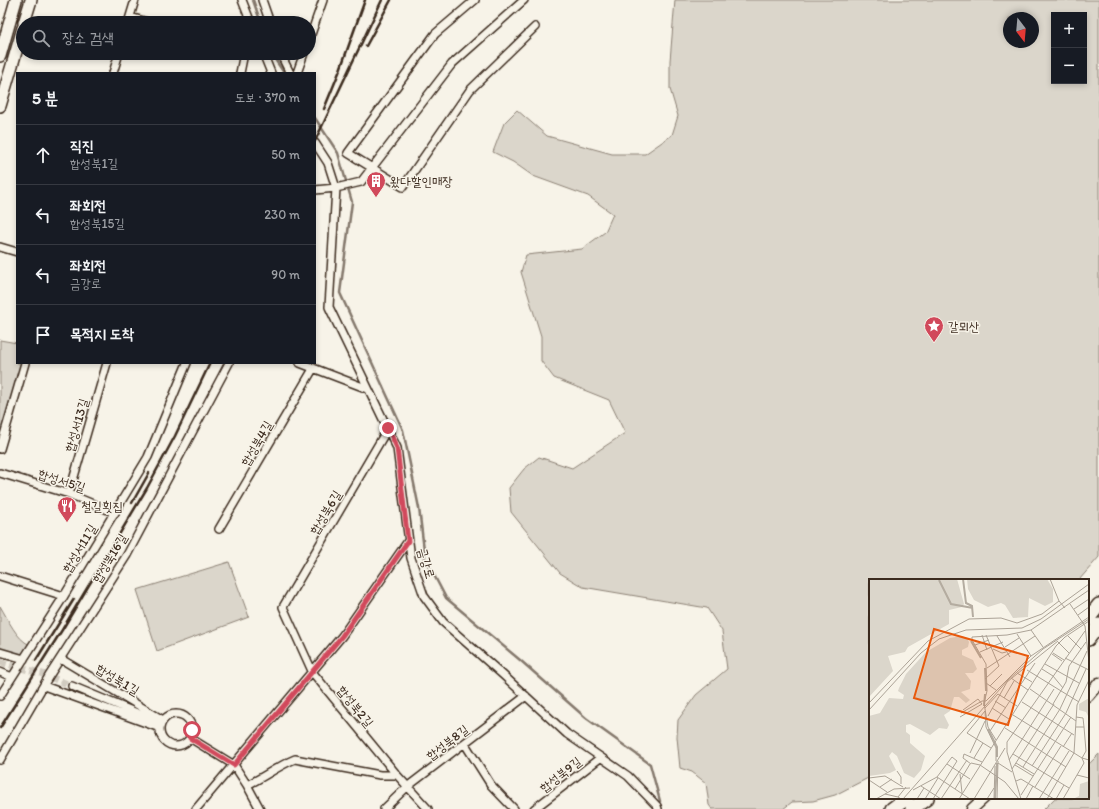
<!DOCTYPE html>
<html lang="ko">
<head>
<meta charset="utf-8">
<style>
	body { margin:0; font-family:Itim,"Poor Story",sans-serif; background:#242831; color:#f1f3f6 }
	.controls { position:absolute; right:12px; top:12px; display:grid; overflow:hidden; border-radius:0px; box-shadow:0 2px 6px #0003 }
	.controls button { width:36px; height:36px; display:grid; place-items:center; padding:0; border:0; border-bottom:1px solid #363941; background:#171b24; color:#f1f3f6; font:20px sans-serif }
	.compass { position:absolute; left:1003px; top:12px; width:36px; height:36px; border-radius:50%; background:#171b24; box-shadow:0 2px 6px #0003; rotate:164deg }
	.stop { position:absolute; width:12px; height:12px; margin:-9px; border:3px solid #d1495b; border-radius:50%; background:#fff }
	.stop.end { background:#d1495b; border-color:#fff; box-shadow:0 1px 4px #0008 }
	.list { margin:0; padding:0; list-style:none }
	h2 { display:flex; justify-content:space-between; align-items:center; height:52px; margin:0; padding:0 16px; font-size:17px }
	h2 small { font-size:13px; font-weight:400; color:#9ea1a6 }
	.list li { display:grid; grid-template-columns:26px 1fr auto; gap:12px; align-items:center; box-sizing:border-box; height:60px; padding:0 16px; border-top:1px solid #363941 }
	.list b { display:block; font-size:15px; white-space:nowrap }
	.list p { margin:0; font-size:13px; white-space:nowrap; color:#9ea1a6 }
	.list em { font-size:13px; font-style:normal; color:#9ea1a6 }
	.icon { flex:none; width:22px; height:22px; fill:none; stroke:currentColor; stroke-width:2; stroke-linecap:round; stroke-linejoin:round }
	.map { position:relative; flex:none; width:1099px; height:809px; overflow:hidden }
	.search { position:absolute; background:#171b24; box-shadow:0 2px 6px #0003; left:16px; top:16px; width:300px; height:44px; display:flex; align-items:center; gap:10px; box-sizing:border-box; padding:0 14px; border-radius:22px; color:#9ea1a6; font-size:15px }
	.panel { position:absolute; background:#171b24; box-shadow:0 2px 6px #0003; left:16px; top:72px; width:300px; height:292px; border-radius:0px }
	.map>svg:first-child { display:block }
</style>
</head>
<body>
<div class="map">
<svg width="1099" height="809" viewBox="0 0 1099 809">
	<rect width="100%" height="100%" fill="#f7f3e8"/>
	<filter id="ink" filterUnits="userSpaceOnUse"><feTurbulence type="fractalNoise" baseFrequency=".025" numOctaves="2"/><feDisplacementMap in="SourceGraphic" scale="8" xChannelSelector="R" yChannelSelector="G"/><feConvolveMatrix kernelMatrix="1 2 1 2 8 2 1 2 1" color-interpolation-filters="sRGB"/></filter>
	<g filter="url(#ink)">
		<!-- green -->
		<path fill="#dbd6cb" stroke="#8b8074" fill-rule="evenodd" d="M675 0H1099V557L1079 580H870V777L835 795 813 801 792 802 783 809H712L709 805 706 783 692 772 680 768 677 737 678 720 696 695 727 669 722 631 707 608 583 587 560 573 511 512 509 488 524 469 539 457 572 468 625 433 609 400 554 378 541 361V336L521 272 526 255 582 249 605 232 613 214 588 196 533 176 513 162 493 152 504 123 517 110 547 136 612 154H645L672 135 678 116 670 89V61ZM1054 15H1084V81H1054ZM1009 18H1033V42H1009Z
			M0 340 17 343V363H25L0 449Z
			M229 562 249 617 157 651 137 590Z
			M0 606C8 619 16 639 30 645L24 659 0 652Z
			M1099 754V809H1044L1055 798H1088V765Z"/>
		<g fill="none" stroke-linecap="round" stroke-linejoin="round">
			<!-- stream -->
			<path stroke="#84786c" stroke-width="2.5" d="M253 0 261 23
				M271 53 284 73
				M315 118 338 153 352 202 340 293 403 430 419 508 425 558 446 598 520 660 586 718 650 764 660 801"/>
			<!-- street-tunnel -->
			<path stroke="#d1cbc0" stroke-width="7" stroke-dasharray="7 3.5" stroke-linecap="butt" d="M0 662 43 674 72 686"/>
			<!-- street casing -->
			<g stroke="#3b2a1e" stroke-width="10">
				<path id="street" d="M242 0 251 23
					M262 0 270 23
					M475 0 435 34 348 153 403 187 470 90 535 27
					M130 17 151 23
					M128 23 135 0
					M309 40 323 0
					M263 53 271 73
					M280 53 290 73
					M113 73 119 53
					M240 73 244 53
					M297 73 304 53
					M315 143 328 163 336 188 329 307 397 448 411 558 424 596 443 622 503 675 567 734 628 776 657 806 658 809
					M315 190 336 188 361 182 452 64 524 0
					M0 247 17 252
					M300 363 368 389
					M388 428 283 607 313 673 397 775 428 809
					M0 449 25 363
					M0 473 69 494 115 513
					M69 494 107 363
					M219 529 313 369
					M0 576 64 596
					M0 652 24 659
					M61 659 163 720
					M0 672 12 677
					M44 686 160 728
					M72 686 161 723
					M0 696 64 596 148 457 187 363
					M160 730a16 16 0 1 1 32 0a16 16 0 1 1-32 0Z
					M190 738 234 765 247 785 260 809
					M465 744 491 785 514 809
					M0 760 49 676 127 555 229 363
					M247 785C264 777 278 766 295 759L380 775H397
					M196 809 342 636 408 541
					M384 809 407 787 526 696
					M534 809 600 758"/>
			</g>
			<!-- secondary casing -->
			<g stroke="#3b2a1e" stroke-width="13">
				<path id="secondary" d="M1088 696 1099 683
					M972 809 984 798"/>
			</g>
			<!-- primary casing -->
			<g stroke="#3b2a1e" stroke-width="14">
				<path id="primary" d="M24 23 31 0
					M0 56 16 0
					M0 106 23 28"/>
			</g>
			<!-- highway casing -->
			<g stroke="#3b2a1e" stroke-width="16">
				<path id="highway" d="M1088 619 1099 605
					M1088 639 1099 625
					M892 809 907 798
					M912 809 927 798"/>
			</g>
			<!-- street -->
			<use href="#street" stroke="#f7f3e8" stroke-width="7"/>
			<!-- secondary -->
			<use href="#secondary" stroke="#f7f3e8" stroke-width="10"/>
			<!-- primary -->
			<use href="#primary" stroke="#f7f3e8" stroke-width="11"/>
			<!-- highway -->
			<use href="#highway" stroke="#f7f3e8" stroke-width="13"/>
			<!-- rail -->
			<path stroke="#3b2a1e" stroke-width="2.5" d="M366 46 391 0
				M324 109 340 70 365 0
				M315 141 382 0
				M132 503 149 473
				M36 660 74 599
				M0 728 62 630 147 488 175 436 210 363"/>
		</g>
	</g>
	<g fill="none" stroke-linecap="round" stroke-linejoin="round" filter="url(#ink)">
		<!-- route -->
		<path stroke="#d1495b" stroke-width="5" d="M192 730 190 738 234 765 342 636 408 541 397 448 388 428"/>
	</g>
	<!-- icons -->
	<defs>
		<g id="building-pin" transform="scale(1)"><path d="M0 17L-7.5 6A9.5 9.5 0 1 1 7.5 6Z" fill="#d1495b" stroke="#f7f3e8"/><path d="M-4-6H4V6H1V3H-1V6H-4ZM-2.5-4.3h1.7v1.8h-1.7ZM.8-4.3h1.7v1.8H.8ZM-2.5-1h1.7V.8h-1.7ZM.8-1h1.7V.8H.8Z" fill="#fff"/></g>
		<g id="sight-pin" transform="scale(1)"><path d="M0 17L-7.5 6A9.5 9.5 0 1 1 7.5 6Z" fill="#d1495b" stroke="#f7f3e8"/><path d="M0-6L1.8-2.2L6-1.7L2.9 1.2L3.7 5.4L0 3.3L-3.7 5.4L-2.9 1.2L-6-1.7L-1.8-2.2Z" fill="#fff"/></g>
		<g id="restaurant-pin" transform="scale(1)"><path d="M0 17L-7.5 6A9.5 9.5 0 1 1 7.5 6Z" fill="#d1495b" stroke="#f7f3e8"/><path d="M-5-6h1v4h1v-4h1v4h1v-4h1v5L-1.5 .5V6h-2V.5L-5-1ZM5-6V6H3V1.5H1.5Q1.5-4 5-6Z" fill="#fff"/></g>
	</defs>
	<g fill-rule="evenodd">
		<use href="#building-pin" x="376" y="181"/>
		<use href="#sight-pin" x="934" y="326"/>
		<use href="#restaurant-pin" x="67" y="506"/>
	</g>
	<g text-anchor="middle" stroke-width="3" stroke-linejoin="round" paint-order="stroke">
		<!-- poi labels -->
		<g font-size="13" fill="#3b2a1e" stroke="#f7f3e8" text-anchor="start">
			<text x="390" y="186">왔다할인매장</text>
			<text x="948" y="331">갈뫼산</text>
			<text x="81" y="511">철길횟집</text>
		</g>
		<!-- street labels -->
		<g font-size="13" fill="#3b2a1e" stroke="#f7f3e8">
			<text transform="translate(76 425) rotate(-74)" y="5">합성서13길</text>
			<text transform="translate(256 443) rotate(-60)" y="5">합성북4길</text>
			<text transform="translate(62 480) rotate(18)" y="5">합성서5길</text>
			<text transform="translate(325 512) rotate(-59)" y="5">합성북6길</text>
			<text transform="translate(79 548) rotate(-59)" y="5">합성서11길</text>
			<text transform="translate(109 558) rotate(-59)" y="5">합성북16길</text>
			<text transform="translate(427 563) rotate(74)" y="5">금강로</text>
			<text transform="translate(118 679) rotate(31)" y="5">합성북1길</text>
			<text transform="translate(356 706) rotate(51)" y="5">합성북2길</text>
			<text transform="translate(447 742) rotate(-37)" y="5">합성북8길</text>
			<text transform="translate(560 774) rotate(-38)" y="5">합성북9길</text>
		</g>
	</g>
	<!-- overview -->
	<g transform="translate(869 579)">
		<rect width="220" height="220" fill="#f7f3e8"/>
		<path d="M0 0H88L95 25 93 28 80 31V45L39 68 36 73 19 77 24 92 0 118ZM98 0H178L184 10V23L176 27 160 19 159 38 144 39 136 26 132 24 119 28 105 21 99 10ZM93 57 98 59 100 63 99 68 93 71V76L104 81 108 90 104 94H96L102 102 101 110 92 113 101 121 97 124 90 118H85L81 132 75 136 80 146 78 150 70 149 61 156 41 145 37 146V153L41 156V164L56 177 52 191 45 199 35 194 28 177 23 173 20 177 27 191 21 194 0 197V137L11 134 20 119 34 120 35 116 29 112 30 109 37 95 57 73 81 59ZM220 119V136L219 137 217 133 210 131V125ZM220 202V220H204L210 217 211 205Z" fill="#dbd6cb"/>
		<path fill="none" stroke="#b4aca0" stroke-width="2" d="M94 0 97 24 103 27 104 38M70 1 82 25 104 29M102 62 112 79M116 89 117 112M115 127 116 115M119 150 128 168V178M126 220 128 184"/>
		<path fill="none" stroke="#aca397" stroke-width="1" d="M181 0 190 22M201 25 216 47 220 83M205 30 220 20M209 36 220 28M162 51 174 68M148 55 162 77M113 56 118 71M128 57 141 78M199 57 212 70M189 63 200 74M106 66 120 61M136 68 150 59M124 70 133 74 137 73M111 73 134 63M184 74 195 81M183 75 193 82M196 79 220 91M176 85 210 104M118 89 166 57M173 90 184 97 194 109M158 91 210 123M148 94 163 103M142 99 159 111M116 100 130 87 117 56M117 104 127 111M121 107 133 95M161 110 207 142M135 119 145 102M126 122 137 129M153 123 205 156M0 124 59 62 100 40 132 39 148 44 173 35 190 22 196 29M184 125 197 103 200 87 217 63M116 129 129 115 148 127M123 129 140 140M0 131 52 74 70 60 97 51 153 49 172 40 220 5M116 132 98 154 122 169M116 132 117 148 127 169V182M92 134 113 122H117L162 77 220 38M144 136 213 179 215 184 194 220M119 137 138 103 189 62M91 138 113 125 109 120 94 131M207 138 214 139 215 148M207 148H215L217 172 213 179 220 181M136 149 197 188M121 152 166 84M127 161 119 148 115 124 118 112 117 85 103 61V58L138 56 162 51 220 11M194 168 203 154M101 174 116 142M144 175 200 209M105 179 114 164M140 181 185 110M102 184 111 186 136 203 150 220M129 184 143 193M147 184 165 195M78 185 101 200M102 185 94 179 95 175 113 183M146 186 164 197M163 187 197 134 217 90M154 188 191 130 218 72M143 190 185 125M28 192 32 198V205M91 195 93 214M208 196 220 199M68 198 101 220M0 199 16 197 34 208M0 201 18 213M147 202 152 200 185 220M52 207 72 220M11 208 23 200M166 208 192 167M86 210 101 185M44 211 68 198 83 178 88 182 64 220M16 215 29 218M152 216 202 138M7 220 25 210 41 209M32 220 29 218 37 208M34 220 139 101 174 70 220 40M48 220 55 209M56 220 69 199M72 220 98 181M90 220 187 67 196 58 220 42M105 220 136 169M118 220 125 209M125 220 126 187M128 220 129 182M152 220 138 173V163L216 52M157 220 164 207M170 220 200 172M178 220 205 174 208 126 220 101M187 220 195 206"/>
		<path fill="#e8590c" fill-opacity="0.15" stroke="#e8590c" stroke-width="2" d="M65 50 159 77 139 146 45 119Z"/>
		<rect width="220" height="220" fill="none" stroke="#3b2a1e" stroke-width="2"/>
	</g>
</svg>
<div class="controls">
<button>+</button>
<button>−</button>
</div>
<svg class="compass" viewBox="-18 -18 36 36"><path d="M0-13l5 13h-10z" fill="#e53935"/><path d="M0 13l5-13h-10z" fill="#9ea1a6"/></svg>
<div class="stop" style="left:192px;top:730px"></div>
<div class="stop end" style="left:388px;top:428px"></div>
<div class="search"><svg class="icon" aria-label="search" viewBox="0 0 24 24"><circle cx="10" cy="10" r="6"/><path d="M15 15l6 6"/></svg>장소 검색</div>
<section class="panel">
<h2>5 분<small>도보 · 370 m</small></h2>
<ul class="list">
<li><svg class="icon" aria-label="ahead" viewBox="0 0 24 24"><path d="M12 20V5M6 11l6-6 6 6"/></svg><div><b>직진</b><p>합성북1길</p></div><em>50 m</em></li>
<li><svg class="icon" aria-label="left" viewBox="0 0 24 24"><path d="M17 20v-9H6M10 6l-5 5 5 5"/></svg><div><b>좌회전</b><p>합성북15길</p></div><em>230 m</em></li>
<li><svg class="icon" aria-label="left" viewBox="0 0 24 24"><path d="M17 20v-9H6M10 6l-5 5 5 5"/></svg><div><b>좌회전</b><p>금강로</p></div><em>90 m</em></li>
<li><svg class="icon" aria-label="arrive" viewBox="0 0 24 24"><path d="M6 21V4h12l-3 4 3 4H6"/></svg><div><b>목적지 도착</b></div></li>
</ul>
</section>
</div>
</body>
</html>
